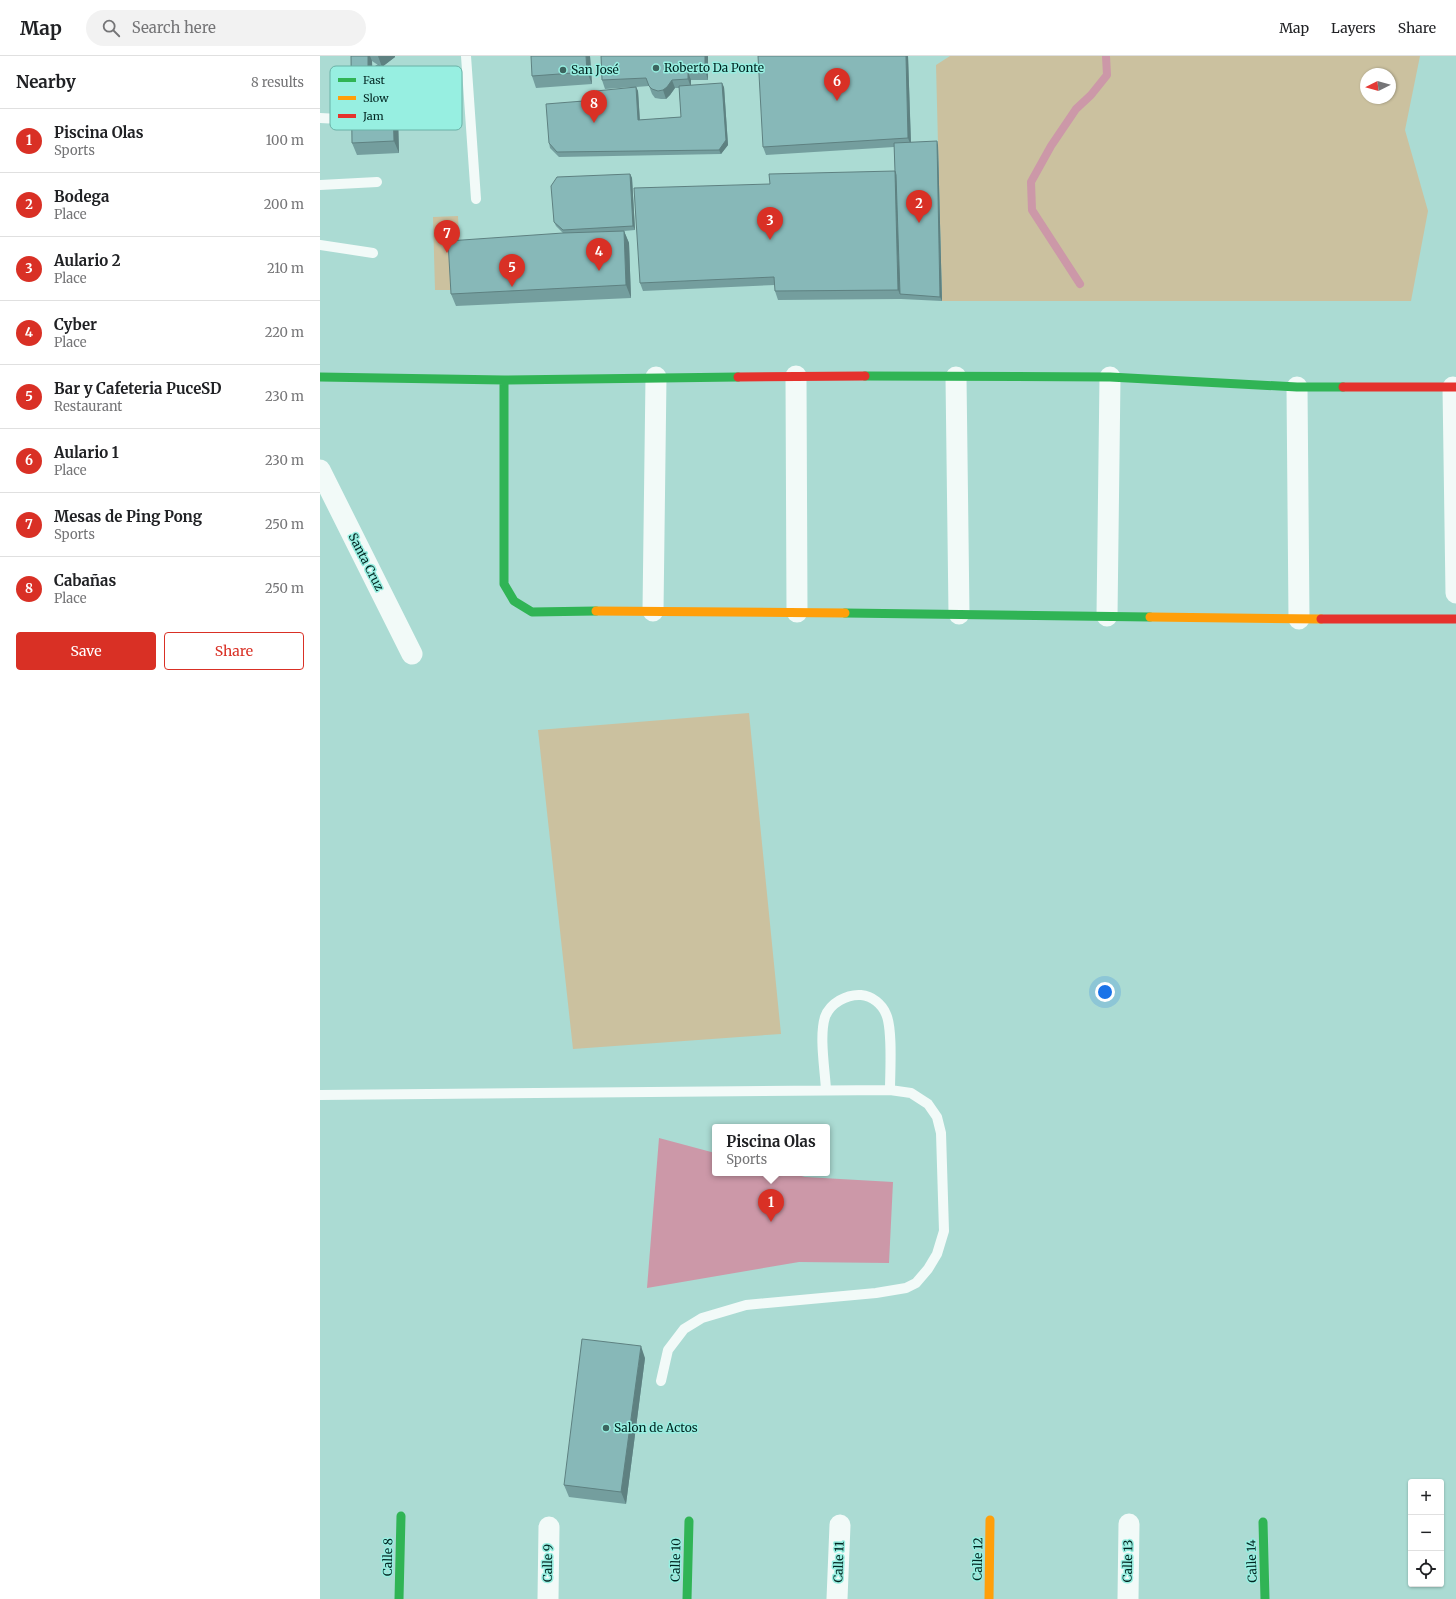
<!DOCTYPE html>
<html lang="en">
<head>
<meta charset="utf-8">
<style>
	body { margin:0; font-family:Merriweather,serif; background:#f2f2f2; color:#202124 }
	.controls { position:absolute; right:12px; bottom:12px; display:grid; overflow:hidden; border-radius:4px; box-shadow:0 1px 3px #0004 }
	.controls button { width:36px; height:36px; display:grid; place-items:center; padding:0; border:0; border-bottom:1px solid #e0e0e0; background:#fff; color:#202124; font:20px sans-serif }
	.compass { position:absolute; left:1040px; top:12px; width:36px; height:36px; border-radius:50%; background:#fff; box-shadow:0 1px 3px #0004; rotate:264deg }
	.you { position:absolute; left:785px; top:936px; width:14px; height:14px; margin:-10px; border:3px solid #fff; border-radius:50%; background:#1a73e8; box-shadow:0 0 0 6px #1a73e833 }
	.badge { display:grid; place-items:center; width:26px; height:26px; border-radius:50%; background:#d93025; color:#fff; font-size:13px; font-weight:700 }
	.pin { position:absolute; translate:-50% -33px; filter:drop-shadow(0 1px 2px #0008) }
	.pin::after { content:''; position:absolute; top:21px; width:14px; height:12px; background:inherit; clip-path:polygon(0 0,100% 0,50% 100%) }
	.popup { position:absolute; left:392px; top:1068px; width:118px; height:52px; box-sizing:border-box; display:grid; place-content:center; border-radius:4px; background:#fff; filter:drop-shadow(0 1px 3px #0005); font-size:13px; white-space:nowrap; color:#757577 }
	.popup b { font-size:15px; color:#202124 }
	.popup::after { content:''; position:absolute; left:50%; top:100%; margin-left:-8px; border:8px solid transparent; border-top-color:#fff }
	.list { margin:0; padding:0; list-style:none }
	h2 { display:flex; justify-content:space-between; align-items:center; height:52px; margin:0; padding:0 16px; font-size:17px }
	h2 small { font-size:13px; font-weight:400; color:#757577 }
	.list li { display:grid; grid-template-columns:26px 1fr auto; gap:12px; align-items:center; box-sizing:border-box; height:64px; padding:0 16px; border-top:1px solid #e0e0e0 }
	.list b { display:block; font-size:15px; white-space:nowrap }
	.list p { margin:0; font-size:13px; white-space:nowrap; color:#757577 }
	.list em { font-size:13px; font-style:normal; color:#757577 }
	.actions { display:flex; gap:8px; padding:12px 16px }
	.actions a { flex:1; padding:9px 0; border:1px solid #d93025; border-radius:4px; text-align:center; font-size:14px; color:#d93025 }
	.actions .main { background:#d93025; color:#fff }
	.icon { flex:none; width:22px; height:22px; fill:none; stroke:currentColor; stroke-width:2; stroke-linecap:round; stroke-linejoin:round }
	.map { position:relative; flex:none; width:1136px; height:1543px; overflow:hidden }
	header { display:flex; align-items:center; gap:24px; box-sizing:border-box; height:56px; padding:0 20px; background:#fff; border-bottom:1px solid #e0e0e0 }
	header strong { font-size:19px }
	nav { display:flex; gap:22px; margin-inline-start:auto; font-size:14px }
	.search { width:280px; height:36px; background:#f2f2f2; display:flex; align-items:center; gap:10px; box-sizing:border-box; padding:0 14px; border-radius:22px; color:#757577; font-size:15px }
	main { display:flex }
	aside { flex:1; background:#fff }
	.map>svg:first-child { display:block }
</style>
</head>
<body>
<header>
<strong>Map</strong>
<div class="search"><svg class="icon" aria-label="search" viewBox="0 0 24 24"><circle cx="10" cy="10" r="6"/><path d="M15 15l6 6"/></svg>Search here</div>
<nav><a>Map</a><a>Layers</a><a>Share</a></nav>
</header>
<main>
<aside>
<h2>Nearby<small>8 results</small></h2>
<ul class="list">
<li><span class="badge">1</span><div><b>Piscina Olas</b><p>Sports</p></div><em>100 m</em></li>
<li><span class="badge">2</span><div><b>Bodega</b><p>Place</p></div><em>200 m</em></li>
<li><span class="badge">3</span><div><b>Aulario 2</b><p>Place</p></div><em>210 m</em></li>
<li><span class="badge">4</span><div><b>Cyber</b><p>Place</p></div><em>220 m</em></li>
<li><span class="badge">5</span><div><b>Bar y Cafeteria PuceSD</b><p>Restaurant</p></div><em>230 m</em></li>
<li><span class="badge">6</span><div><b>Aulario 1</b><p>Place</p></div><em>230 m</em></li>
<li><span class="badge">7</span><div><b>Mesas de Ping Pong</b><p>Sports</p></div><em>250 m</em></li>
<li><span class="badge">8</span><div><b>Cabañas</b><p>Place</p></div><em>250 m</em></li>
</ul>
<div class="actions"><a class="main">Save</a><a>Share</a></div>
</aside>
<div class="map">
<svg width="1136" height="1543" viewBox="0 0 1136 1543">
	<rect width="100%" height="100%" fill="#abdbd3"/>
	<!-- green -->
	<path fill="#cbc19f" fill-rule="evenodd" d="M630 0H1100L1085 74 1108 155 1091 245H622L616 9ZM1046 18H1070V42H1046Z
		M138 160 141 234H115L113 161Z
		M429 657 461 978 253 993 218 674Z"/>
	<!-- water -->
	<path fill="#cc98a8" d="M339 1082 395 1097V1117H471L485 1121 573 1126 569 1207 479 1206 327 1232Z"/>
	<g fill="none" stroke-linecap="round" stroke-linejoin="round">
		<!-- stream -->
		<path stroke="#cc98a8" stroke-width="8" d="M760 228 712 154 711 126 731 90 756 53 771 39 787 19 786 0"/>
		<!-- lane -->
		<path stroke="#f2faf8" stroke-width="10" d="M146 0 156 143
			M0 62 19 63
			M0 129 57 126
			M0 189 53 197
			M506 1034C505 1014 499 980 505 961 510 947 527 938 541 939 552 940 562 948 566 958 573 973 570 1016 570 1034
			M0 1039 570 1034 591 1037 608 1048 617 1061 621 1077 624 1175 617 1198 608 1213 596 1227 586 1232 556 1237 426 1249 382 1262 364 1273 348 1294 341 1325"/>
		<!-- street -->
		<path stroke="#f2faf8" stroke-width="21" d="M476 320 477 556
			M636 321 639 558
			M977 331 979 563
			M1133 331 1136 537
			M0 414 92 598
			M333 555 336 321
			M787 560 790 321
			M228 1543 229 1471
			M517 1543 520 1469
			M808 1543 809 1468"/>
		<!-- fast -->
		<path stroke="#30b455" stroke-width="9" d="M545 320 790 321 977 331H1023
			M0 321 184 324 418 321
			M184 324V528L194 545 212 556 276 555
			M525 557 830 561
			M943 1466 945 1543
			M79 1543 81 1460
			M367 1543 369 1465"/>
		<!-- slow -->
		<path stroke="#ff9f0a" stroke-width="9" d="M276 555 525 557
			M830 561 1001 563
			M669 1543 670 1464"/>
		<!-- jam -->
		<path stroke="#e5322d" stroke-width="9" d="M418 321 545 320
			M1023 331H1136
			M1001 563H1136"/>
	</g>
	<!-- wall -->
	<path fill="#749e9e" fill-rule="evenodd" d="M31 0H75V1L62 11 72 15 77 27 79 97 37 99 32 87ZM52 5 58 9 52 12Z
		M270 0 272 28 216 32 212 20Z
		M281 0H388V24H371V29L404 31 408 89 401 98 239 101 230 92 229 87 276 44 313 31 285 33 282 24ZM329 30 332 38 335 42 341 43H346L350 39 355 32H359L361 61 320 64 318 35 316 31Z
		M588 0 591 86 618 89 622 245 581 243 458 244 455 235V229L323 235 320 227 575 115 574 91 446 99 443 91Z
		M310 118 312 122 315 174 304 175 309 187 311 242 136 250 131 238 243 177 236 170 234 166Z
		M325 1302 306 1448 249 1441 244 1429Z"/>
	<!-- shaded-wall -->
	<path fill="#5e8181" d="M48 0H50L52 5 53 26 48 14Z
		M58 0H75V1L62 11Z
		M266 0H270L272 28 267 16Z
		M385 0H388V24L385 15Z
		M586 0H588L591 90 588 82Z
		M72 15 77 27 79 97 74 85Z
		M368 16 371 24V32L368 23Z
		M352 24 355 32 350 39 346 43 343 34Z
		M402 27 404 31 408 89 401 98 399 94Z
		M316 31 318 35 320 68 318 64Z
		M617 85 618 89 622 245 620 241Z
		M575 115 578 123 580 238 578 234Z
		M310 118 312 122 315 174 313 170Z
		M304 175 309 187 311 242 306 229Z
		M321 1290 325 1302 306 1448 301 1436Z"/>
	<!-- building -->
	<path fill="#87b8b8" stroke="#5e8181" d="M31 0H48V14L58 9 72 15 74 85 32 87Z
		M211 0H266L267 16 212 20Z
		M281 0H385V15L368 16V23L352 24 347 31 343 34 338 35 332 33 329 30 326 22 282 24Z
		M438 0H586L588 82 443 91Z
		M402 27 406 84 399 94 237 96 229 87 226 48 276 44V35L316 31 318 64 361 61 359 30Z
		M617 85 620 241 580 238 576 119 575 115 574 87Z
		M575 115 578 234 455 235 454 221 320 227 314 132 450 128 449 118Z
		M310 118 313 170 243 174 234 166 231 130 237 121Z
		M304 175 306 229 131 238 128 185 243 177Z
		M262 1283 321 1290 301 1436 244 1429Z"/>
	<!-- markers -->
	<g fill="#3c655f" stroke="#97efe1" stroke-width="1.5">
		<circle cx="336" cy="12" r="4"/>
		<circle cx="243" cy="14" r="4"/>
		<circle cx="286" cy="1372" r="4"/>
	</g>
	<g text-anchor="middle" stroke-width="3" stroke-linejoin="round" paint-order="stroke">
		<!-- poi labels -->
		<g font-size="12" fill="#002521" stroke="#97efe1" text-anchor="start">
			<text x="344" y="16">Roberto Da Ponte</text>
			<text x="251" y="18">San José</text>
			<text x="294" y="1376">Salon de Actos</text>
		</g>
		<!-- street labels -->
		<g font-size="12" fill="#002521" stroke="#97efe1">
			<text transform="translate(46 506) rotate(63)" y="4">Santa Cruz</text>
			<text transform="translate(68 1501) rotate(-89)" y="4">Calle 8</text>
			<text transform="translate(658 1503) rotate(-89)" y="4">Calle 12</text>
			<text transform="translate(356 1504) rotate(-89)" y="4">Calle 10</text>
			<text transform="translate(808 1505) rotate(-89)" y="4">Calle 13</text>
			<text transform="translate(932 1505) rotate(-92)" y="4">Calle 14</text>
			<text transform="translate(519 1506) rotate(-88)" y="4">Calle 11</text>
			<text transform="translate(228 1507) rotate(-89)" y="4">Calle 9</text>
		</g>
	</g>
	<!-- legend -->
	<rect x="10" y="10" width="132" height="64" rx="6" fill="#97efe1" stroke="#6ab2a7" stroke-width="1"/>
	<rect x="18" y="22" width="18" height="4" fill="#30b455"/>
	<rect x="18" y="40" width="18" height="4" fill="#ff9f0a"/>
	<rect x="18" y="58" width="18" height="4" fill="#e5322d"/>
	<g font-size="11" fill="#002521">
		<text x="43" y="28">Fast</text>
		<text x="43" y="46">Slow</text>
		<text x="43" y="64">Jam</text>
	</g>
</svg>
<div class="controls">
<button>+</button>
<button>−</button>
<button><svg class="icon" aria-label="locate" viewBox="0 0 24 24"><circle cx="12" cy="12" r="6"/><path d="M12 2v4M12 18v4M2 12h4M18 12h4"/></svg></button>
</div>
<svg class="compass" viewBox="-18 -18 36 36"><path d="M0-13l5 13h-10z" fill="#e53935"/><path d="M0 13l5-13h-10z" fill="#757577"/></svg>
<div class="you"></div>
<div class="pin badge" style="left:451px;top:1166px">1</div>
<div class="popup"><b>Piscina Olas</b>Sports</div>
<div class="pin badge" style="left:599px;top:167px">2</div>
<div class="pin badge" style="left:450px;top:184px">3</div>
<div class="pin badge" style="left:279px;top:215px">4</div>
<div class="pin badge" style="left:192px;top:231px">5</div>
<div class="pin badge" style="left:517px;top:45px">6</div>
<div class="pin badge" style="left:127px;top:197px">7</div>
<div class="pin badge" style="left:274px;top:67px">8</div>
</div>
</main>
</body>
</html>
